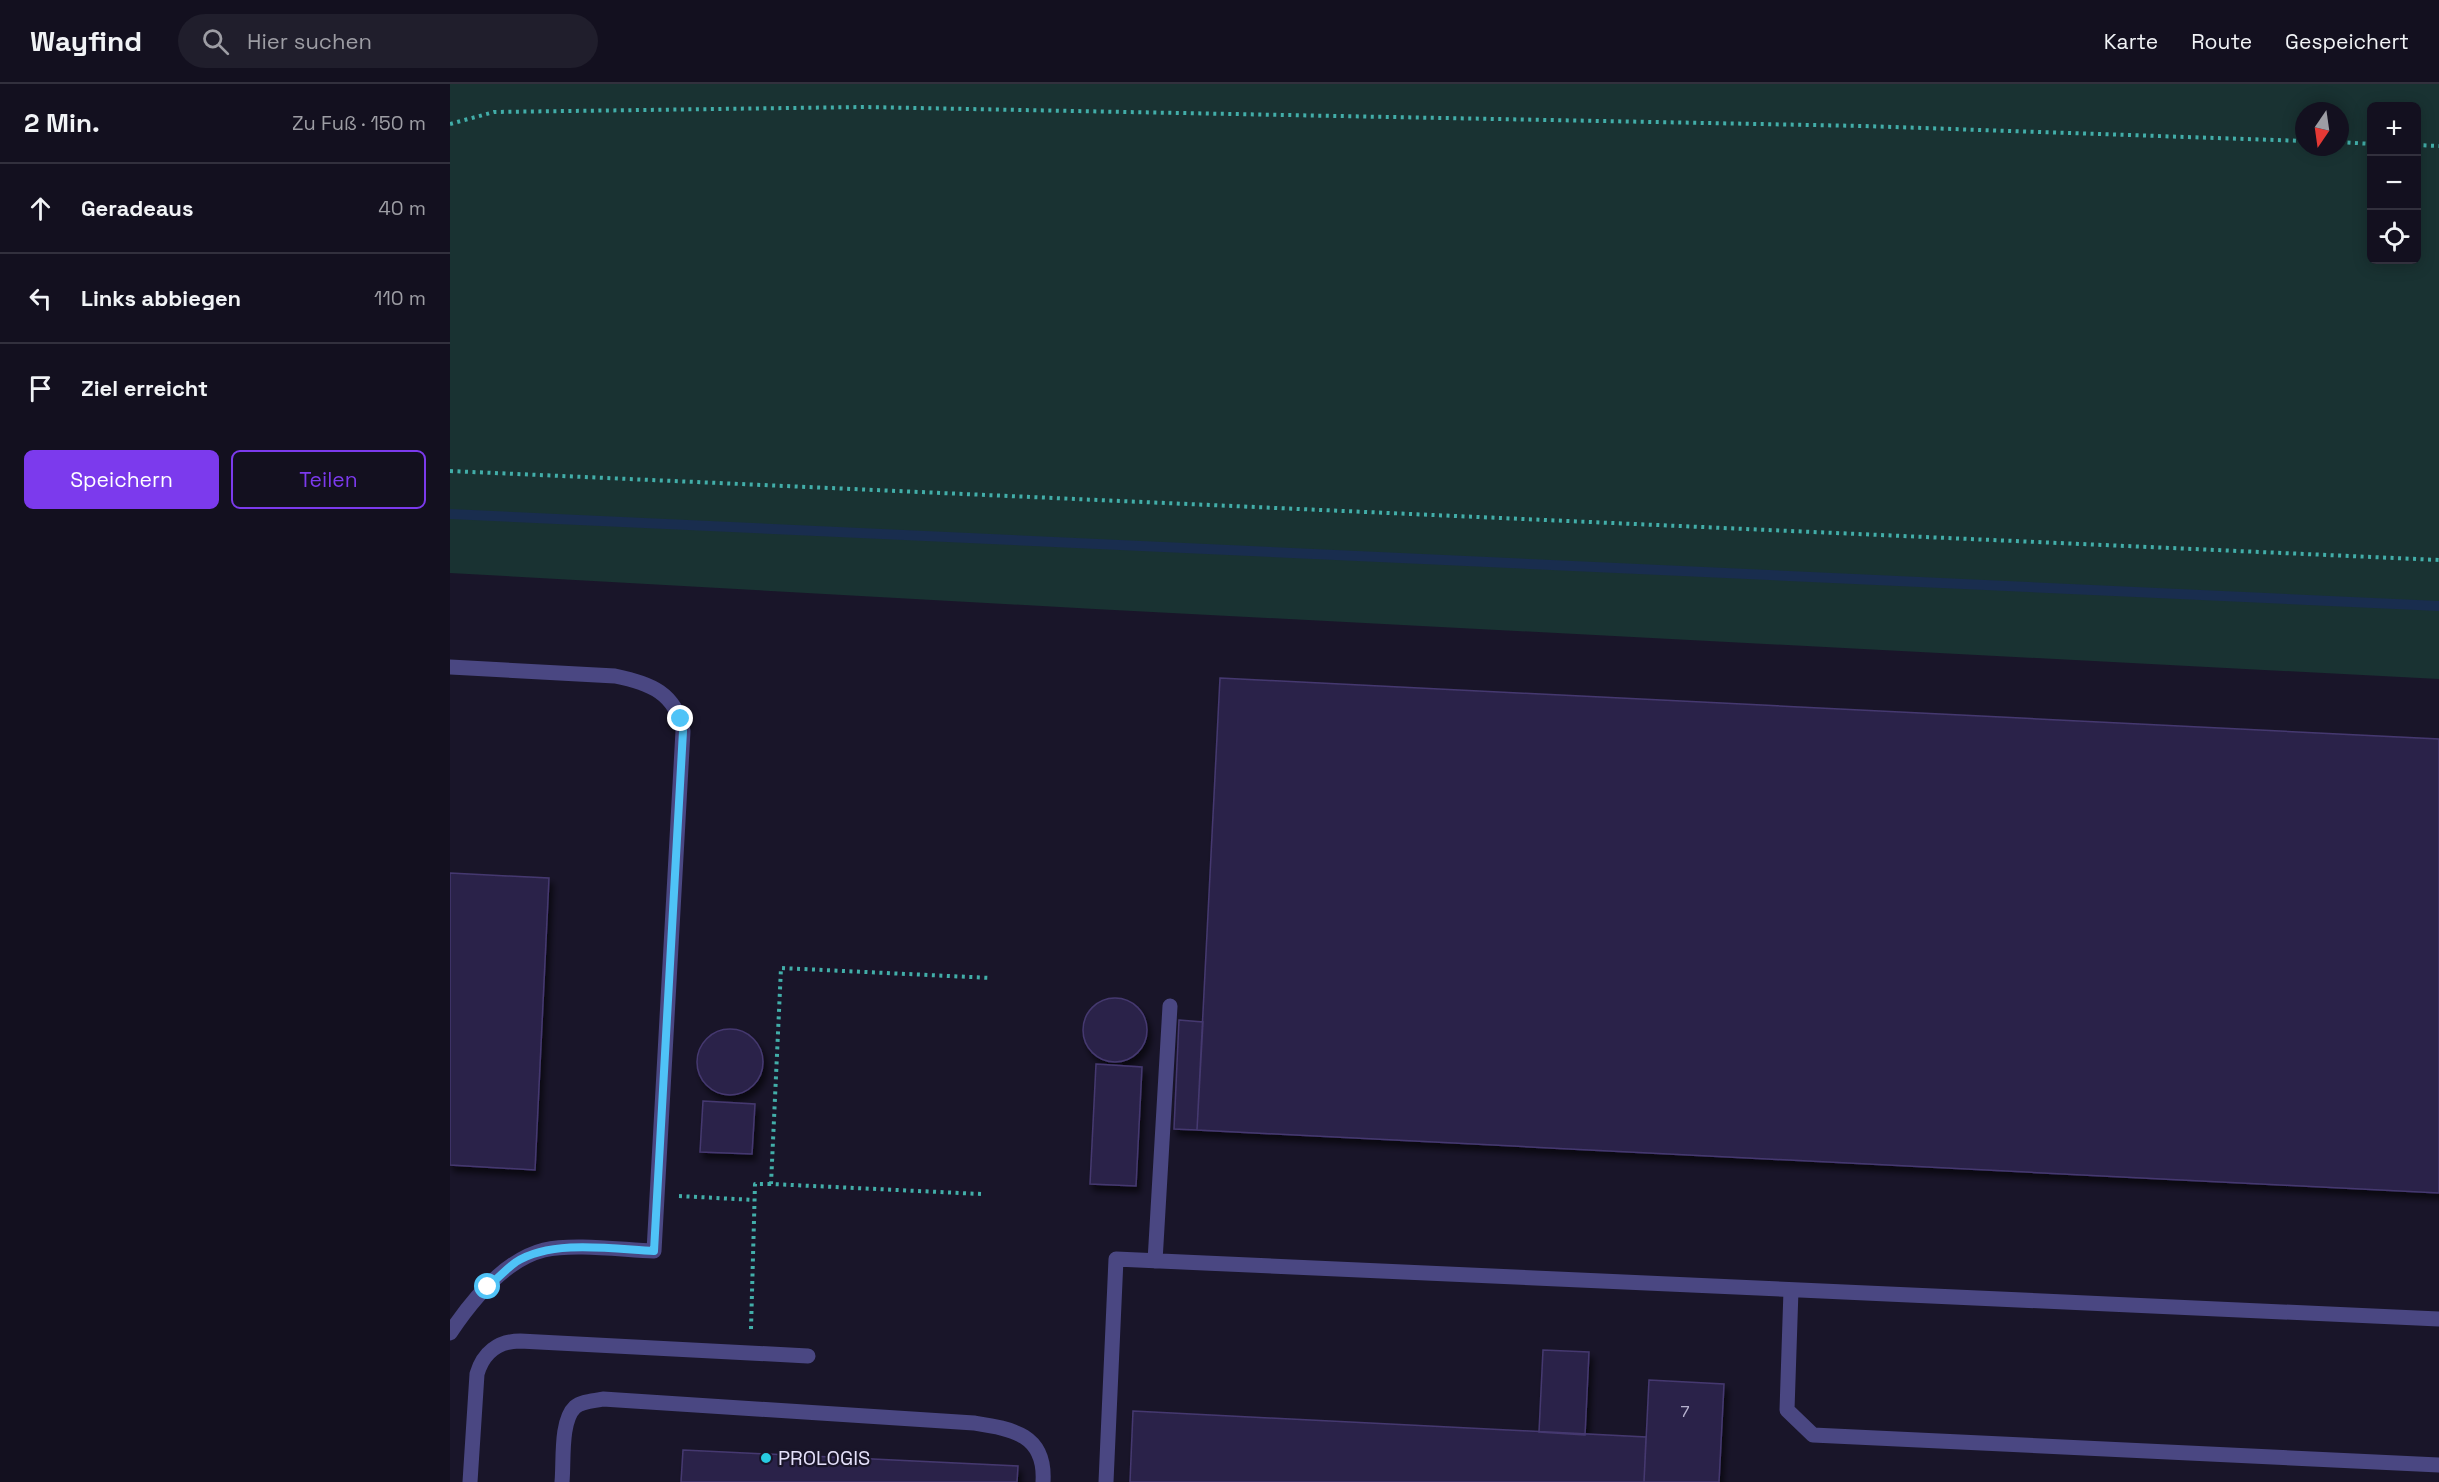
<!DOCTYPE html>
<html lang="de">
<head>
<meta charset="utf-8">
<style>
	body { margin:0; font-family:"Space Grotesk",sans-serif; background:#201e2c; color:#f1f3f6 }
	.controls { position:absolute; right:18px; top:18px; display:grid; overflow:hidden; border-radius:9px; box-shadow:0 3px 15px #0003 }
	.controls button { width:54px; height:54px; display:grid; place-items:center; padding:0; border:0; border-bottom:2px solid #32303d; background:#13101f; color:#f1f3f6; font:30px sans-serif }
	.compass { position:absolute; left:1845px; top:18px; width:54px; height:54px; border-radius:50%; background:#13101f; box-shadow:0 3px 15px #0003; rotate:193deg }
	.stop { position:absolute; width:18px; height:18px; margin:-14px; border:4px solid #4fc3f7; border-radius:50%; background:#fff }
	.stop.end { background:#4fc3f7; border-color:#fff; box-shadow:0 2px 6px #0008 }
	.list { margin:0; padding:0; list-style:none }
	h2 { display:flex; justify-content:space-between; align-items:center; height:78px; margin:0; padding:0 24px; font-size:26px }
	h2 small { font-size:20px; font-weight:400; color:#9d9da4 }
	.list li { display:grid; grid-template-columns:39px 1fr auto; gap:18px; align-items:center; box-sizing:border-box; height:90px; padding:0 24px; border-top:2px solid #32303d }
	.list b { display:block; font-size:22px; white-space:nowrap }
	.list em { font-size:20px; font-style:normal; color:#9d9da4 }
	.actions { display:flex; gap:12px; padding:18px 24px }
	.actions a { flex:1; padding:14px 0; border:2px solid #7c3aed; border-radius:9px; text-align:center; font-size:21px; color:#7c3aed }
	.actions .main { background:#7c3aed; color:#fff }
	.icon { flex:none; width:33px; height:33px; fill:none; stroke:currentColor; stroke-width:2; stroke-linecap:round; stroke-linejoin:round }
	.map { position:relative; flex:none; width:1989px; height:1398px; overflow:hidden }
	header { display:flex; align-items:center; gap:36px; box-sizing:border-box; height:84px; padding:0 30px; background:#13101f; border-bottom:2px solid #32303d }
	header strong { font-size:28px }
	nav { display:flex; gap:33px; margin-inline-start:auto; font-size:21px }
	.search { width:420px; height:54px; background:#201e2c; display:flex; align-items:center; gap:15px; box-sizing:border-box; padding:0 21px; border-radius:33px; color:#9d9da4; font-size:22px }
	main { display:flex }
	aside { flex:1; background:#13101f }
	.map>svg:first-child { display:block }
</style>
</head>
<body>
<header>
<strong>Wayfind</strong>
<div class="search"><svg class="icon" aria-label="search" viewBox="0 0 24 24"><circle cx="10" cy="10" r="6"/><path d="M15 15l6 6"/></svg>Hier suchen</div>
<nav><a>Karte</a><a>Route</a><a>Gespeichert</a></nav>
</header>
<main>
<aside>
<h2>2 Min.<small>Zu Fuß · 150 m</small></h2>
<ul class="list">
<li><svg class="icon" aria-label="ahead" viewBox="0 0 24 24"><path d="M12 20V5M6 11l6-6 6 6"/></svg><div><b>Geradeaus</b></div><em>40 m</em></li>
<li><svg class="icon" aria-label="left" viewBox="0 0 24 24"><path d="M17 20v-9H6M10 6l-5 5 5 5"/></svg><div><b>Links abbiegen</b></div><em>110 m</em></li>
<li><svg class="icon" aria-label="arrive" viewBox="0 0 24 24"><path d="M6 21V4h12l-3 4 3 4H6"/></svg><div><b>Ziel erreicht</b></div></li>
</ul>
<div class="actions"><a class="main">Speichern</a><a>Teilen</a></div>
</aside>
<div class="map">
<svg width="1989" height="1398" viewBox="0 0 1989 1398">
	<defs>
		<filter id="shadow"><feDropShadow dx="3.5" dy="6" stdDeviation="3" flood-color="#0009"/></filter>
	</defs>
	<rect width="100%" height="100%" fill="#191529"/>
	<!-- green -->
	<path fill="#193232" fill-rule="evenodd" d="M0 0H1989V595L645 525 0 489ZM1922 22H1966V176H1922ZM1854 27H1890V63H1854Z"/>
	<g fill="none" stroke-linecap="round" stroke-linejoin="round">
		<!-- stream -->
		<path stroke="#192d4e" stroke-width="10" d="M0 430 1989 522"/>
	</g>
	<!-- building -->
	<path fill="#2b2348" stroke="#453970" stroke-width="1.5" filter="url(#shadow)" d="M770 594 1989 655V1109L747 1046Z
		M0 789 99 794 85 1086 0 1081Z
		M633 946a32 32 0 1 1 64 0a32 32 0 1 1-64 0Z
		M729 936 753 938 747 1046 724 1045Z
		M247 978a33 33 0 1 1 66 0a33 33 0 1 1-66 0Z
		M646 980 692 983 686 1102 640 1100Z
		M253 1017 305 1020 302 1070 250 1068Z
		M1093 1266 1139 1268 1135 1351 1089 1348Z
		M1199 1296 1274 1300 1269 1398H1194Z
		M683 1327 1196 1353 1194 1398H680Z
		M233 1366 568 1382 567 1398H231Z"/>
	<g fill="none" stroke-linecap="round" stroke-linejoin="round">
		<!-- path -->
		<path stroke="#42aea9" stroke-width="4" stroke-dasharray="3 4.5" stroke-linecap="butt" d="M0 40 44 28 414 23 1414 42 1854 57
			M1890 58 1922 60
			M1966 61 1989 62
			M0 387 1989 476
			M531 1110 321 1100 331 884 541 894
			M229 1112 304 1116
			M301 1245 305 1100H321"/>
		<!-- minor -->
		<path stroke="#4a4782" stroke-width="15" d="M0 583 165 592C200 599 226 609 233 647L204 1167C173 1166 124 1159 94 1166 54 1176 22 1216 0 1249
			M705 1177 720 922
			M1341 1206 1337 1326 1363 1351 1989 1381
			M20 1398 27 1290C33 1269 48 1257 70 1257L358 1272
			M112 1398C114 1378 110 1337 125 1323 132 1317 144 1317 153 1315L524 1339C562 1345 596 1350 593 1398
			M656 1398 666 1175 1989 1235"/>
	</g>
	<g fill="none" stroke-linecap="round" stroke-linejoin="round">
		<!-- route -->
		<path stroke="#4fc3f7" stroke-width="8" d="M38 1203C47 1195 56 1185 66 1178 102 1155 163 1165 204 1167L233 647 231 635"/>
	</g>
	<!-- markers -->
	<circle fill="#28cbe1" stroke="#191529" stroke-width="2" cx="316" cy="1374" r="6"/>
	<g text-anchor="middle" stroke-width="4.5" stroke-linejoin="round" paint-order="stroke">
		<!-- number labels -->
		<g font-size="16" fill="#b6b2ce">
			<text x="1235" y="1333">7</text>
		</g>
		<!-- poi labels -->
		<g font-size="20" fill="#e5e1fb" stroke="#191529" text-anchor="start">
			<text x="328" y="1381">PROLOGIS</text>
		</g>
	</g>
</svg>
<div class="controls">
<button>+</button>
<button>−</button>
<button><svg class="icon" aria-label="locate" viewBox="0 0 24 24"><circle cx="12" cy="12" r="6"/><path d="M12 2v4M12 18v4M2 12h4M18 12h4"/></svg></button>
</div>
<svg class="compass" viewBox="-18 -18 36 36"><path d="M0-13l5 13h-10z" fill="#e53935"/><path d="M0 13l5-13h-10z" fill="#9d9da4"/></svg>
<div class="stop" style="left:38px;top:1203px"></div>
<div class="stop end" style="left:231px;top:635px"></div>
</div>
</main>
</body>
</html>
